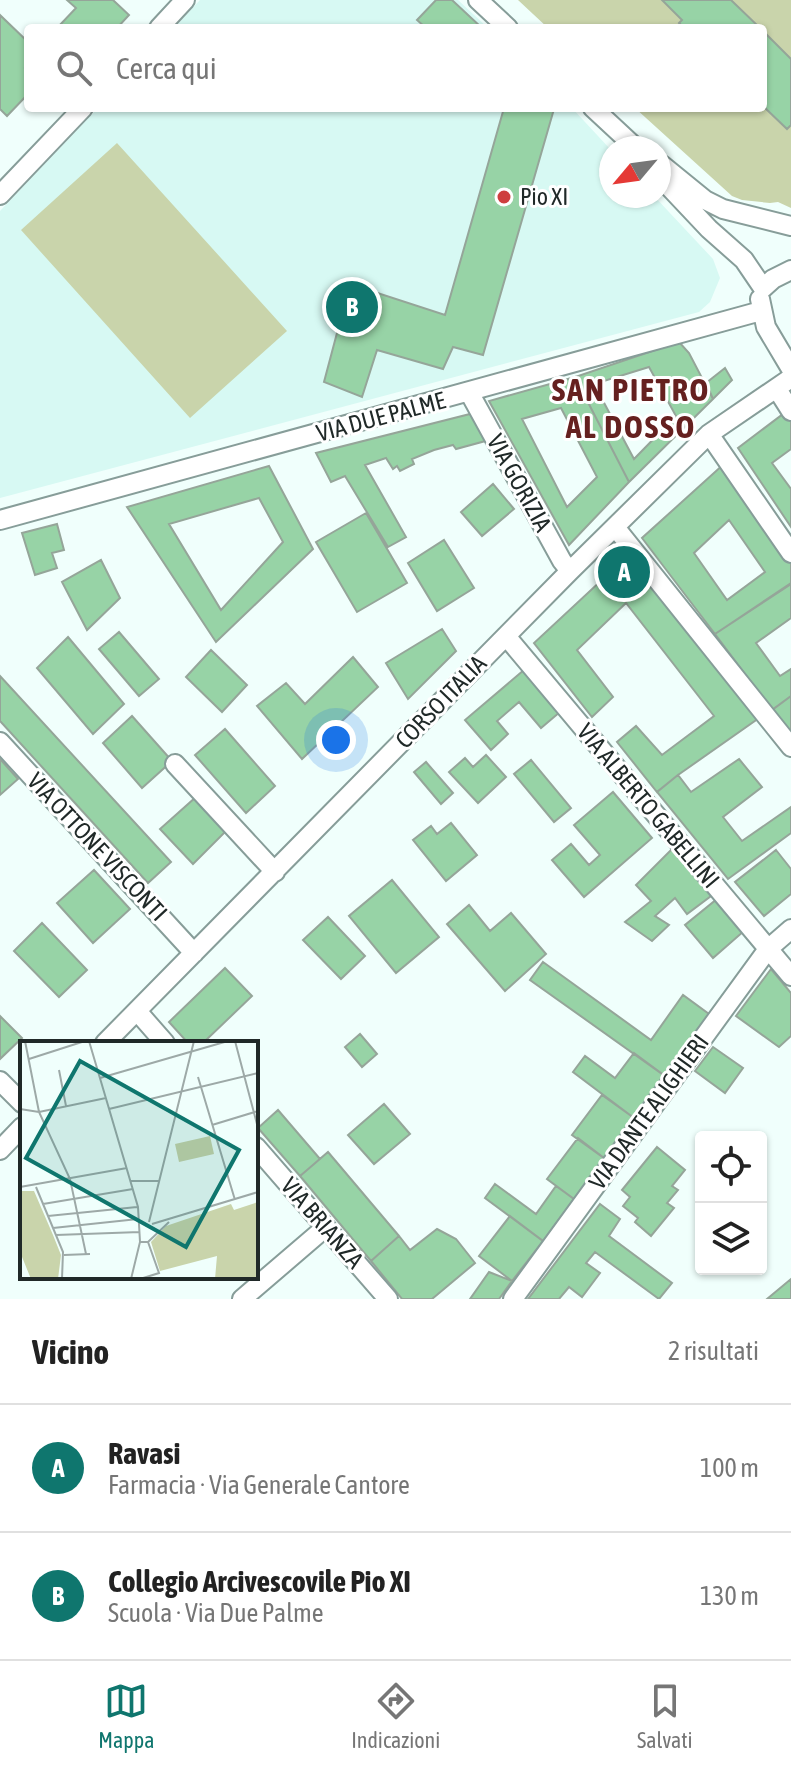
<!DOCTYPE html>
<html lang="it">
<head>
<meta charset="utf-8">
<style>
	body { margin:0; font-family:"Asap Condensed",sans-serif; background:#f2f2f2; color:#222 }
	.controls { position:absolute; right:24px; bottom:24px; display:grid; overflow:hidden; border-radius:8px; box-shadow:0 2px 6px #0004 }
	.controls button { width:72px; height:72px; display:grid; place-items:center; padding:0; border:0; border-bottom:2px solid #e0e0e0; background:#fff; color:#222; font:40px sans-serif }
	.compass { position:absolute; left:599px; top:136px; width:72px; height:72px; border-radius:50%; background:#fff; box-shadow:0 2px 6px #0004; rotate:241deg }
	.you { position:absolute; left:336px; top:740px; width:28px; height:28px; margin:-20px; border:6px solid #fff; border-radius:50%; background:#1a73e8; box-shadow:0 0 0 12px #1a73e833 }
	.badge { display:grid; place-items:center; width:52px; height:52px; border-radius:50%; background:#0f766e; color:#fff; font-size:26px; font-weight:700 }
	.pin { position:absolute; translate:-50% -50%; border:4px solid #fff; box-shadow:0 2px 8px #0006 }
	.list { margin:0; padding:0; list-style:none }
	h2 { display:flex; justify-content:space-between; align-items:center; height:104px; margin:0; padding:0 32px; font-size:34px }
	h2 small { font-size:26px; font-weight:400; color:#767676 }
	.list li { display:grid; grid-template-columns:52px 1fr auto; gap:24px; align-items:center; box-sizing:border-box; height:128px; padding:0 32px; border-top:2px solid #e0e0e0 }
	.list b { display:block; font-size:30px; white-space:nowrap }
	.list p { margin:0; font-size:26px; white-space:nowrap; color:#767676 }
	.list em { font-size:26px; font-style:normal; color:#767676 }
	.icon { flex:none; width:44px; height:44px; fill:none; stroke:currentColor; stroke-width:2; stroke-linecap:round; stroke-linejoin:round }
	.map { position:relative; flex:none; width:791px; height:1299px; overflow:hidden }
	.search { position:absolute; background:#fff; box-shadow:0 2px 6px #0004; left:24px; right:24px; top:24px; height:88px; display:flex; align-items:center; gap:20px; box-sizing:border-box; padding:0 28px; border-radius:8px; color:#767676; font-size:30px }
	.sheet { height:360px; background:#fff }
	nav { display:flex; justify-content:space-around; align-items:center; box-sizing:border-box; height:112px; border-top:2px solid #e0e0e0; background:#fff; font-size:22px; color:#767676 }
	nav a { display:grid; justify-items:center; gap:4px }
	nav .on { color:#0f766e }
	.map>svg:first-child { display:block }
</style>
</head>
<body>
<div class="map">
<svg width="791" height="1299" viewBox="0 0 791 1299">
	<rect width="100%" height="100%" fill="#f0fffc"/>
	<!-- built -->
	<path fill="#d7f9f3" d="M200 0H458L488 28H174Z
		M98 108H572L611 150V196H654L713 259 720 278 710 302 699 312 0 498V211Z"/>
	<!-- green -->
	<path fill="#c9d4ab" d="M518 0H791V208L778 202 770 203 742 200 732 196 635 108H763V28H548Z
		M117 143 287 331 190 418 21 230Z"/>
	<!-- building -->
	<path fill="#97d3a6" stroke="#95a599" stroke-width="2" fill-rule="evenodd" d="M67 0H113L129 15 117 28H57L76 8Z
		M436 0H452L482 28H426L417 20Z
		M662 0H731L760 28H684L679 23 682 20Z
		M0 15 28 42V65L25 68 28 71V94L7 116 0 109Z
		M763 31 791 59V125L787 129 763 106Z
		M504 108 554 109 483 355 453 347 443 369 377 350 362 397 324 382 350 284 445 315Z
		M679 342 689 353 713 399 629 482 575 377ZM649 367 676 416 634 459 594 384Z
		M725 368 732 380 713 399 706 383Z
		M575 377 629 482 569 545 489 401ZM561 408 597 477 567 507 522 419Z
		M787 411 791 417V449L772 463 791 489V527L738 448Z
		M474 413 489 440 456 449 453 445 434 450 412 459 414 464 400 471 397 466 393 469 386 458 365 465 406 537 388 547 345 476 331 482 316 453Z
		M725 463 791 559V583L715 634 642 538ZM729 520 765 572 727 600 694 553Z
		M269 466 313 549 216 642 127 507ZM259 498 283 542 221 610 169 524Z
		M493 484 514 509 482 536 461 512Z
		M366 513 407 583 357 612 316 542Z
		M57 524 64 550 52 553 57 568 35 575 22 533Z
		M444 540 474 588 437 611 408 563Z
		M633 551 759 718 678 775 657 792 617 742 636 726 662 755 714 716 626 603 577 650 613 697 592 717 534 643Z
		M101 560 120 598 87 630 62 582Z
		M791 584V618L756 643 780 676 791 669V696L772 710 715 634Z
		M442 629 456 651 408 699 386 663Z
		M119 632 159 679 139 696 99 649Z
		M68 637 124 704 93 734 37 668Z
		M211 650 247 685 222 712 186 677Z
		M353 657 378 687 302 759 257 706 286 683 305 704Z
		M524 670 560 712 541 728 519 702 497 721 508 734 491 750 465 720Z
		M0 676 171 862 148 883 0 721Z
		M791 696V734L772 710Z
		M132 716 172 761 142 788 103 743Z
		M225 729 275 786 246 813 195 755Z
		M486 755 506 777 478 803 449 772 465 758 473 767Z
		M0 759 18 779 0 795Z
		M739 759 762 787 723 817 742 841 791 807V833L728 879 657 792 678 775 691 792Z
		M531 760 571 808 554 822 514 774Z
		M426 762 453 793 441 804 414 772Z
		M613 792 652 838 584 897 552 860 571 844 589 865 600 855 574 825Z
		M196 797 227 830 193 864 160 829Z
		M451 823 477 855 446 881 413 840 431 826 437 834Z
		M677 844 715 893 687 914 675 898 655 916 669 925 652 941 625 922 651 901 636 885Z
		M776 850 791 869V894L764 916 735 882Z
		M94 870 130 909 93 943 57 903Z
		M392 880 439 937 396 973 349 916Z
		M717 899 744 931 713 958 685 925Z
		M469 905 490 931 511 913 546 954 505 991 447 924Z
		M328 917 365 956 341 979 303 940Z
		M42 923 87 970 59 997 14 951Z
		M543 962 651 1040 683 995 709 1014 665 1076 530 980Z
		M225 968 252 996 203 1043H188L169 1022Z
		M771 969 791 993V1036L779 1047 736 1016Z
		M0 1016 22 1038 0 1059Z
		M360 1034 377 1054 362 1067 345 1047Z
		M713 1047 743 1068 725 1093 695 1071Z
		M634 1053 665 1076 634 1118 573 1072 585 1056 615 1078Z
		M602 1095 634 1118 604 1158 572 1135Z
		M384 1104 410 1134 374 1164 348 1135Z
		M278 1110 320 1159 300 1176 258 1128Z
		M578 1138 604 1158 574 1199 547 1179Z
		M657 1147 685 1170 672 1186 678 1190 667 1203 674 1208 651 1236 635 1222 638 1218 623 1206 630 1197 622 1190Z
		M328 1152 399 1236 371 1261 300 1176Z
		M495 1184 536 1214 556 1186 574 1199 543 1241 485 1198Z
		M600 1204 620 1219 609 1236 672 1283 659 1299 595 1252 586 1263 600 1273 582 1297 569 1287 559 1299H528Z
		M510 1216 543 1241 512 1281 479 1256Z
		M437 1229 456 1239 475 1263 432 1299H402L371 1261 399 1236 410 1250Z
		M489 1272 512 1281 499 1299H470Z
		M791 1279V1299H767Z"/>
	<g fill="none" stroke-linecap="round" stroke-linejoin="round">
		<!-- minor casing -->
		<g stroke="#879d99" stroke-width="22">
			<path id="minor" d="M478 0 508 28
				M159 28 185 0
				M593 108 636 148
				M662 165 705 200 723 209 791 226
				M659 176 709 229 744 260 763 288
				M0 195 83 108
				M763 288 773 279 791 270
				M760 299 766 327 791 369
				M777 389 791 411
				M469 392 562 561 570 571
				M709 434 791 553
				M0 520 761 311
				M615 527 791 747
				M506 636 791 976
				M0 742 194 953
				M175 764 275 872
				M137 1011 165 1043
				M105 1043 570 571 709 434 791 378
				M0 1081 22 1103
				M256 1147 388 1299
				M0 1150 22 1127
				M242 1299 326 1227
				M513 1299 768 949 791 929"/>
		</g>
		<!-- minor -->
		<use href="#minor" stroke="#fff" stroke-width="18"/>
	</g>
	<!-- markers -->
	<circle fill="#ce3f3f" stroke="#fff" stroke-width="3" cx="504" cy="197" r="8"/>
	<g text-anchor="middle" stroke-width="6" stroke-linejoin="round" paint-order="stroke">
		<!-- poi labels -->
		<g font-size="24" fill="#202928" stroke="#fff" text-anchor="start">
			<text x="520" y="205">Pio XI</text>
		</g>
		<!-- street labels -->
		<g font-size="24" fill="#202928" stroke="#fff">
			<text transform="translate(381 417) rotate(-15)" y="8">VIA DUE PALME</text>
			<text transform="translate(519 483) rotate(61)" y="8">VIA GORIZIA</text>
			<text transform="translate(441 702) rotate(-46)" y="8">CORSO ITALIA</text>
			<text transform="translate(648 806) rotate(50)" y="8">VIA ALBERTO GABELLINI</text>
			<text transform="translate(97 847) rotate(47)" y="8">VIA OTTONE VISCONTI</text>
			<text transform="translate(649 1112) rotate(-54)" y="8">VIA DANTE ALIGHIERI</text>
			<text transform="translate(322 1223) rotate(49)" y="8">VIA BRIANZA</text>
		</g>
		<!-- district labels -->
		<g font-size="32" font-weight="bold" letter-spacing="2" fill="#65201f" stroke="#fff">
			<text x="631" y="401">SAN PIETRO<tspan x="631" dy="37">AL DOSSO</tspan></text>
		</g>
	</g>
	<!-- overview -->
	<g transform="translate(20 1041)">
		<rect width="238" height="238" fill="#f0fffc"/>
		<path d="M190 95 194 113 159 121 155 103ZM0 150H14L33 194 41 214 38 238H11L0 211ZM238 161V238H195L197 215 140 230 131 201 146 185 211 163 214 169Z" fill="#c9d4ab"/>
		<path fill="none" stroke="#9da9a7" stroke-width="2" d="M5 0 19 71 50 138 66 213M69 0 118 166 120 201 111 238M215 0 238 87M9 18 65 0M39 29 46 65M178 36 215 159M80 37 208 0M0 68 19 71 86 57M89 68 238 32M192 84 238 70M110 140H139M0 146 107 127M16 146 43 211 42 238M23 163 113 148M28 175 117 166M129 181 174 0M132 183 238 151M33 187 118 178M36 194 120 191M120 201H128L149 181M44 214 70 213M120 238 139 232 128 201"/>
		<path fill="#0f766e" fill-opacity="0.15" stroke="#0f766e" stroke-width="4" d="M60 20 219 109 166 206 6 117Z"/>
		<rect width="238" height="238" fill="none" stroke="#202928" stroke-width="4"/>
	</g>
</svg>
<div class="controls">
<button><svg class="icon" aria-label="locate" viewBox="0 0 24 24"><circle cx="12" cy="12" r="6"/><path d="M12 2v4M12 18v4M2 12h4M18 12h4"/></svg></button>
<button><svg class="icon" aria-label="layers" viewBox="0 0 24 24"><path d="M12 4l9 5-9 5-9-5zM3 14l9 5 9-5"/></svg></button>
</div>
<svg class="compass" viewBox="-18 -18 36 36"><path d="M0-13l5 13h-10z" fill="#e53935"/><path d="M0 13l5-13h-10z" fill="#767676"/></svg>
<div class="you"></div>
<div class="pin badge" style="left:624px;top:572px">A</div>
<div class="pin badge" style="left:352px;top:307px">B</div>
<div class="search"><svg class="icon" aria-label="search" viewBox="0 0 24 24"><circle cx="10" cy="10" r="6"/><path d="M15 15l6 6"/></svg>Cerca qui</div>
</div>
<section class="sheet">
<h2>Vicino<small>2 risultati</small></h2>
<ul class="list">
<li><span class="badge">A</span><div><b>Ravasi</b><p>Farmacia · Via Generale Cantore</p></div><em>100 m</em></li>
<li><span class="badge">B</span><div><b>Collegio Arcivescovile Pio XI</b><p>Scuola · Via Due Palme</p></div><em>130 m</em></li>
</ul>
</section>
<nav>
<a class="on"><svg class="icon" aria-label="map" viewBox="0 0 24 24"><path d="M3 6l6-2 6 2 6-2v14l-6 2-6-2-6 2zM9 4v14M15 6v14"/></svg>Mappa</a>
<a><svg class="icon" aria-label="directions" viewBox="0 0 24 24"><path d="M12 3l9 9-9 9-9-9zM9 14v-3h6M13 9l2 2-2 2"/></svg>Indicazioni</a>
<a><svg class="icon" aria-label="saved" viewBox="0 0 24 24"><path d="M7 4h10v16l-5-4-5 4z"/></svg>Salvati</a>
</nav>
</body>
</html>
